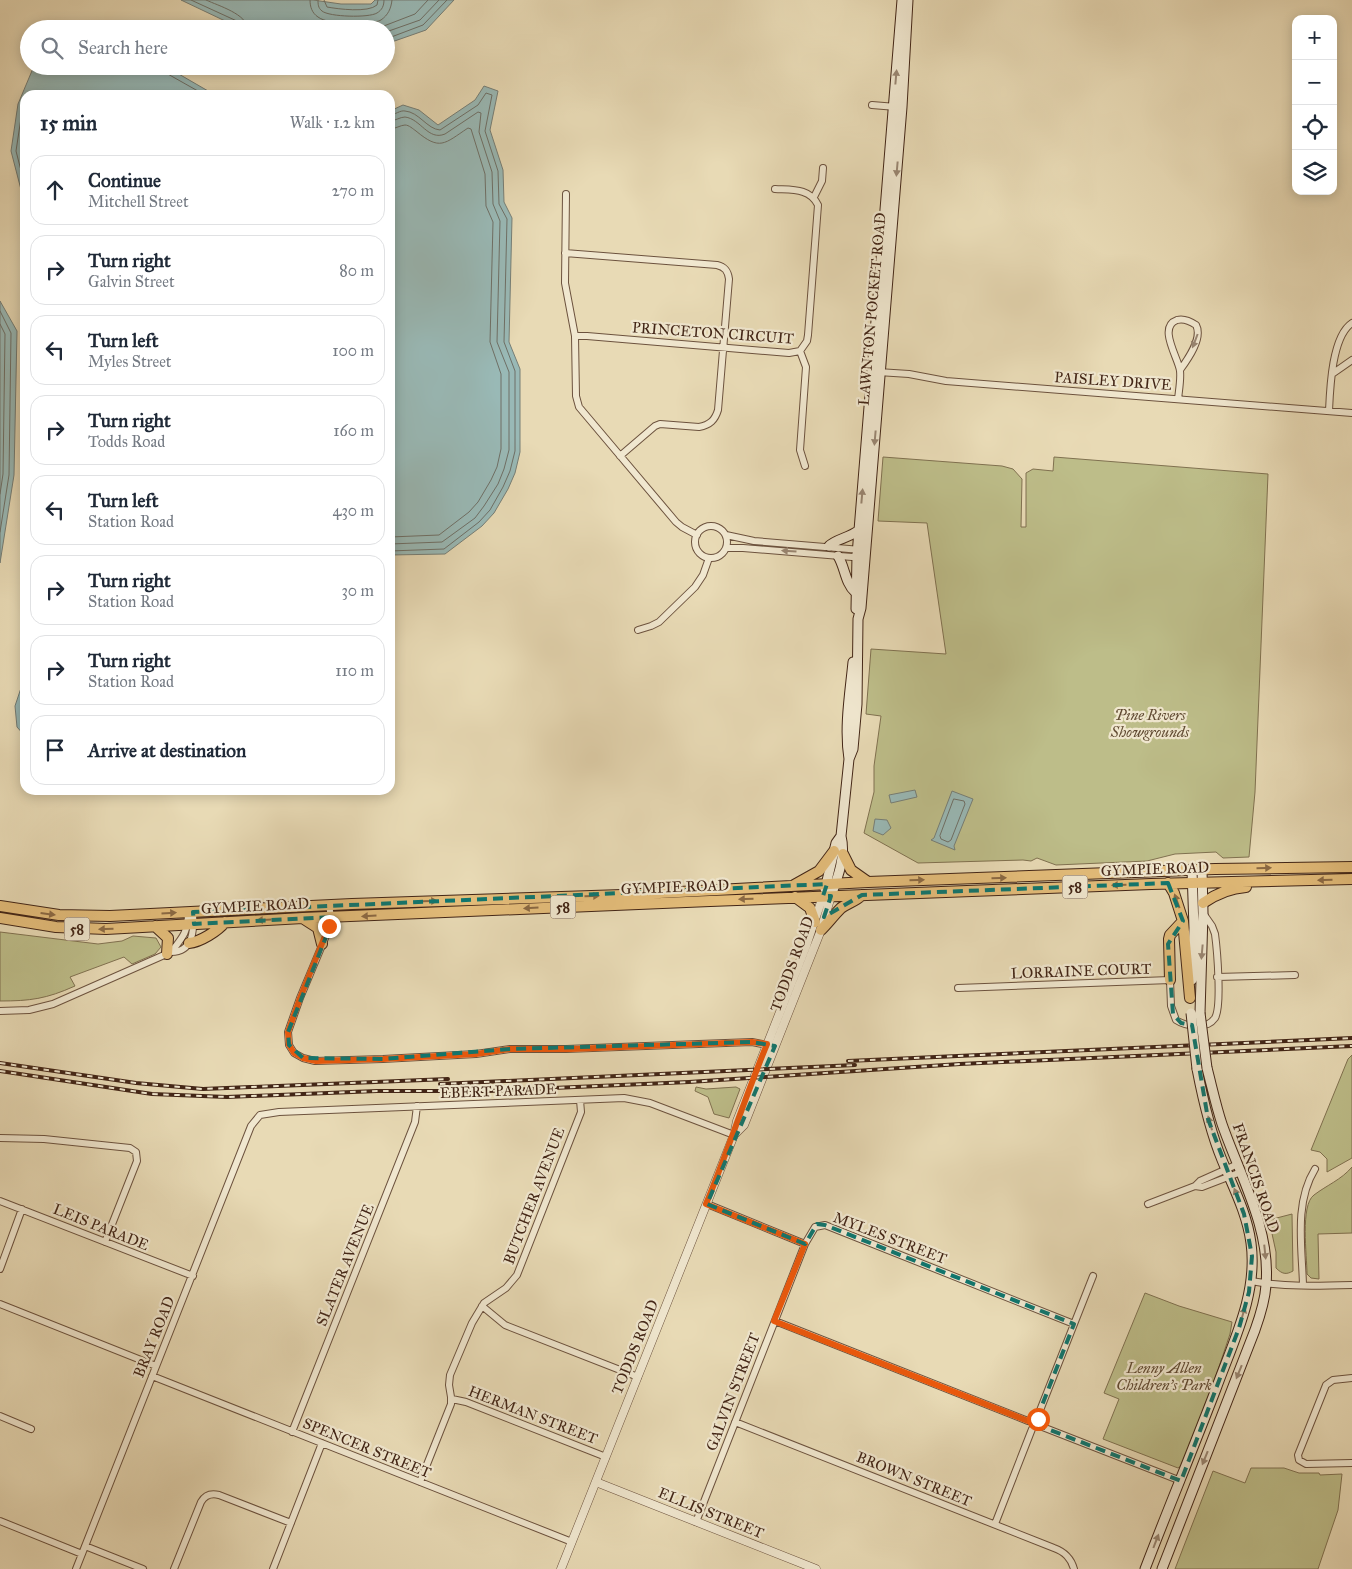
<!DOCTYPE html>
<html lang="en">
<head>
<meta charset="utf-8">
<style>
	body { margin:0; font-family:"IM FELL Great Primer",serif; background:#f6f6f7; color:#1f2937 }
	.controls { position:absolute; right:15px; top:15px; display:grid; overflow:hidden; border-radius:10px; box-shadow:0 2px 12px #0003 }
	.controls button { width:45px; height:45px; display:grid; place-items:center; padding:0; border:0; border-bottom:1px solid #e0e1e3; background:#fff; color:#1f2937; font:25px sans-serif }
	.stop { position:absolute; width:15px; height:15px; margin:-11px; border:4px solid #ea580c; border-radius:50%; background:#fff }
	.stop.end { background:#ea580c; border-color:#fff; box-shadow:0 1px 5px #0008 }
	.list { margin:0; padding:0; list-style:none }
	h2 { display:flex; justify-content:space-between; align-items:center; height:65px; margin:0; padding:0 20px; font-size:21px }
	h2 small { font-size:16px; font-weight:400; color:#747a83 }
	.list li { display:grid; grid-template-columns:32px 1fr auto; gap:15px; align-items:center; box-sizing:border-box; height:70px; margin:0 10px 10px; padding:0 10px; border:1px solid #e0e1e3; border-radius:15px }
	.list b { display:block; font-size:19px; white-space:nowrap }
	.list p { margin:0; font-size:16px; white-space:nowrap; color:#747a83 }
	.list em { font-size:16px; font-style:normal; color:#747a83 }
	.icon { flex:none; width:28px; height:28px; fill:none; stroke:currentColor; stroke-width:2; stroke-linecap:round; stroke-linejoin:round }
	.map { position:relative; flex:none; width:1352px; height:1569px; overflow:hidden }
	.search { position:absolute; background:#fff; box-shadow:0 2px 12px #0003; left:20px; top:20px; width:375px; height:55px; display:flex; align-items:center; gap:12px; box-sizing:border-box; padding:0 18px; border-radius:28px; color:#747a83; font-size:19px }
	.panel { position:absolute; background:#fff; box-shadow:0 2px 12px #0003; left:20px; top:90px; width:375px; height:705px; border-radius:15px }
	.map>svg:first-child { display:block }
</style>
</head>
<body>
<div class="map">
<svg width="1352" height="1569" viewBox="0 0 1352 1569">
	<rect width="100%" height="100%" fill="#e8dab5"/>
	<filter id="stains"><feTurbulence type="fractalNoise" baseFrequency=".004" numOctaves="4"/><feColorMatrix values="0 0 0 0 .2 0 0 0 0 .09 0 0 0 0 .02 0 0 0 .5 -.17"/></filter>
	<radialGradient id="worn" r=".72"><stop offset=".6" stop-color="#630" stop-opacity="0"/><stop offset="1" stop-color="#630" stop-opacity=".3"/></radialGradient>
	<!-- green -->
	<path fill="#bdbd89" stroke="#807150" d="M883 457 1002 466 1013 469 1022 479 1021 527H1026V473L1033 469 1053 471 1054 457 1268 474 1255 792 1249 857 1223 858 1216 852 1175 854 1147 861 1056 865 1037 858 1031 861 1023 860 918 863 864 833 874 792V766L881 716 866 714 871 649 946 654 927 523 878 521Z
		M0 932 98 944 122 941 133 936 156 938 161 947 155 954 132 964 124 957 70 977 75 986C46 999 30 1001 0 1001Z
		M1352 1055V1158L1327 1172V1159L1320 1152 1311 1150 1348 1059Z
		M696 1087 706 1089 736 1087 740 1089 729 1118 714 1114 708 1097 695 1091Z
		M1352 1167V1233L1318 1234 1319 1279 1311 1278 1307 1274C1307 1256 1300 1205 1314 1195 1327 1185 1341 1180 1352 1167Z
		M1292 1214 1293 1271C1286 1275 1282 1274 1276 1268V1252L1269 1220Z
		M1145 1293 1179 1306 1232 1322 1230 1334 1187 1462 1178 1468 1103 1439 1119 1399 1104 1393Z
		M1251 1468H1284L1299 1473H1319L1320 1475 1342 1474 1338 1510 1318 1569H1175L1213 1471 1245 1483Z"/>
	<!-- water -->
	<path fill="#99b9b6" stroke="#767e76" d="M181 0H313L341 4H371L375 0H454L426 30 386 44V29H242Z
		M34 66H165L215 95H25V205L11 151 18 104Z
		M484 86 498 91 490 130 503 170 504 202 512 218 509 342 520 369V452L515 473 508 489 494 513 482 526 445 554 390 555V111L403 105 419 110 438 125 475 100Z
		M0 301 17 331 14 475 0 563Z
		M25 676V736L17 727 15 706Z
		M915 790 917 797 891 803 889 795Z
		M952 791 973 799 954 846 955 850 931 840 934 838Z
		M875 819 887 820 891 828 883 835 873 831Z"/>
	<g fill="none" stroke-linecap="round" stroke-linejoin="round">
		<!-- shore -->
		<path stroke="#6e6f66" stroke-width="1" d="M191 0 239 22 242 25V29
			M206 0C219 6 247 14 248 29
			M310 0C310 7 312 13 318 17 328 25 370 26 381 20 388 15 391 9 392 0
			M318 0C318 4 318 8 322 11 329 17 369 18 377 13 382 10 384 6 384 0
			M324 0 327 7C338 9 368 13 377 5L378 0
			M376 29 415 14 428 0
			M386 32 420 20 439 0
			M386 39 423 25 447 0
			M163 66 166 73 205 95
			M25 100 23 105 16 151 25 186
			M390 115C395 115 400 110 405 111 419 112 427 129 440 130L478 105 486 93 492 95 485 131 498 171 499 204 507 219 504 342 515 371V451L510 471 503 487 490 510 479 522 444 549 390 551
			M390 121C395 121 400 117 405 117 421 119 428 141 445 134L478 112 481 113 479 132 492 172 493 204 500 221 497 342 509 372V450L504 469 498 484 484 506 475 518 442 542 390 544
			M390 129C395 129 401 125 405 125 409 125 413 129 416 131 440 151 444 144 468 128L471 129 485 174 486 206 493 222 490 342 501 374V449L497 467 491 480 478 502 469 512 439 535 390 537
			M0 311 11 333 9 475 0 532
			M0 324 5 334 3 474 0 494
			M954 799 964 801 965 804 951 840 948 842 941 839 940 836Z"/>
		<!-- minor casing -->
		<g stroke="#6c523e" stroke-width="8">
			<path id="minor" d="M872 105 896 107
				M566 194 565 283 575 336 576 396 579 407 676 522 682 527 697 535
				M814 197 822 181 823 168
				M565 253 717 265C725 267 728 271 729 279L718 410C715 420 710 425 699 427L660 424 655 426 620 456
				M575 336H587L789 353 800 351 807 341 808 335 818 205C810 188 792 190 775 189
				M800 351 806 367 800 450 805 466
				M878 372 909 374 946 381 1352 413
				M1332 374 1352 360
				M1178 399C1179 390 1181 379 1180 371 1179 359 1157 327 1177 320 1184 318 1190 321 1196 325 1203 338 1188 359 1180 370
				M1329 411C1330 388 1332 336 1352 323
				M695 542a16 16 0 1 1 32 0a16 16 0 1 1-32 0Z
				M726 535 754 541 861 550
				M726 548H743L852 557 859 555
				M638 630 651 626 659 622 695 587 703 575 709 558
				M329 905 331 917 328 931 300 998 288 1032 289 1045 294 1053 303 1058 315 1061 383 1059 476 1054 510 1049H566L752 1042 772 1046
				M171 952C183 937 188 932 188 912
				M1217 977 1295 975
				M958 988 1170 980 1171 1006 1176 1020C1182 1024 1190 1026 1198 1026 1205 1025 1210 1025 1215 1018 1222 1006 1217 949 1215 934L1212 926 1203 913
				M0 1011 29 1010 53 1004 171 952C194 952 194 929 193 912
				M0 1138 44 1139 130 1148 136 1152 137 1161 105 1242
				M1195 1186 1200 1181 1238 1164
				M0 1201 193 1276
				M707 1204 805 1244
				M1148 1204 1195 1186 1202 1187 1241 1172
				M0 1269 22 1209
				M1251 1281C1284 1287 1318 1286 1352 1285
				M1303 1285C1302 1247 1294 1203 1315 1169
				M0 1304 156 1366
				M482 1306 505 1325 638 1377
				M775 1321 1028 1421
				M152 1376 572 1542
				M1352 1378 1333 1380 1326 1385 1298 1455 1299 1460 1306 1464 1352 1463
				M452 1399 466 1402 606 1457
				M0 1416 31 1429
				M1037 1418 1093 1276
				M735 1422 1054 1548C1065 1552 1071 1558 1074 1569
				M1040 1426 1181 1481
				M292 1432 415 1122 417 1106
				M420 1482 451 1404V1397L449 1385 450 1375 472 1323 484 1303 506 1288 517 1275 581 1112 580 1100
				M0 1521 82 1554
				M696 1522 805 1244 815 1227 825 1225 1074 1324
				M995 1524 1032 1429
				M85 1546 143 1569
				M76 1569 251 1126 260 1115 279 1112 624 1098 650 1103 734 1135
				M174 1569 201 1502C205 1495 211 1493 219 1495L291 1523
				M273 1569 322 1443"/>
		</g>
		<!-- tertiary casing -->
		<g stroke="#6c523e" stroke-width="9">
			<path id="tertiary" d="M734 1135 744 1125 746 1120 821 930 831 896
				M596 1482 816 1569
				M561 1569 734 1135 737 1121 806 946 823 896"/>
		</g>
		<!-- secondary casing -->
		<g stroke="#422516" stroke-width="11">
			<path id="secondary" d="M829 546C836 539 849 538 859 530
				M838 556C845 567 845 583 855 592
				M856 609 857 555 902 0
				M849 759 853 749 857 704 858 619 861 608 902 107 908 0
				M1192 870 1194 928 1192 980
				M825 889 836 843 841 836
				M831 896C838 877 846 856 841 836L849 759C844 727 850 693 853 662
				M1200 1013 1203 913 1202 870
				M1145 1569C1168 1509 1193 1449 1216 1389 1233 1342 1258 1294 1251 1243 1247 1213 1233 1187 1222 1160 1210 1131 1203 1100 1197 1069
				M1162 1569 1255 1330C1260 1316 1265 1301 1266 1285 1271 1229 1240 1176 1222 1124 1216 1106 1212 1087 1207 1068"/>
		</g>
		<!-- trunk casing -->
		<g stroke="#422516" stroke-width="12">
			<path id="trunk" d="M843 854 851 870 868 882
				M1168 883 1174 893 1183 921 1190 998
				M794 885 819 871 834 851
				M795 897 810 908 815 922
				M1203 903C1216 894 1230 888 1246 887
				M0 906 59 915 110 916 352 904 622 895 868 882 1215 869 1352 867
				M0 918 56 927 106 929 303 918 710 901 1151 884 1352 879
				M304 919 318 928 322 944
				M155 926 168 938 167 954
				M821 930C828 923 834 915 841 908 848 903 856 901 862 895
				M189 943C200 942 218 931 225 922
				M1170 980 1169 939 1170 935 1183 921"/>
		</g>
		<!-- minor -->
		<use href="#minor" stroke="#f0e7cf" stroke-width="6"/>
		<!-- tertiary -->
		<use href="#tertiary" stroke="#f0e7cf" stroke-width="8"/>
		<!-- secondary -->
		<use href="#secondary" stroke="#f0e7cf" stroke-width="9"/>
		<!-- trunk -->
		<use href="#trunk" stroke="#e4bd7a" stroke-width="10"/>
		<!-- rail casing -->
		<g stroke="#422516" stroke-width="4">
			<path id="rail" d="M848 1061 1352 1038
				M0 1063 136 1083 203 1089 448 1079
				M0 1071 152 1094 227 1097 377 1091H488L689 1082 960 1064 1352 1046
				M440 1084 855 1065"/>
		</g>
		<!-- rail -->
		<use href="#rail" stroke="#f0e7cf" stroke-width="2" stroke-dasharray="5.5" stroke-linecap="butt"/>
		<!-- secondary-bridge casing -->
		<g stroke="#422516" stroke-width="11" stroke-linecap="butt">
			<path id="secondary-bridge" d="M1191 1013 1197 1069
				M1200 1013 1207 1068"/>
		</g>
		<!-- secondary-bridge -->
		<use href="#secondary-bridge" stroke="#f0e7cf" stroke-width="9"/>
	</g>
	<!-- one-way arrows -->
	<defs><path id="oneway-solid" d="M-6-.8H1V-3.2L6.5 0L1 3.2V.8H-6Z" transform="scale(1.25)"/></defs>
	<g fill="#998672">
		<use href="#oneway-solid" transform="translate(896 77) rotate(-85)"/>
		<use href="#oneway-solid" transform="translate(897 169) rotate(95)"/>
		<use href="#oneway-solid" transform="translate(1195 341) rotate(111)"/>
		<use href="#oneway-solid" transform="translate(875 438) rotate(95)"/>
		<use href="#oneway-solid" transform="translate(862 496) rotate(-85)"/>
		<use href="#oneway-solid" transform="translate(789 551) rotate(-176)"/>
		<use href="#oneway-solid" transform="translate(1202 952) rotate(95)"/>
		<use href="#oneway-solid" transform="translate(1210 1123) rotate(-106)"/>
		<use href="#oneway-solid" transform="translate(1237 1195) rotate(-114)"/>
		<use href="#oneway-solid" transform="translate(1265 1252) rotate(84)"/>
		<use href="#oneway-solid" transform="translate(1243 1314) rotate(-74)"/>
		<use href="#oneway-solid" transform="translate(1239 1372) rotate(112)"/>
		<use href="#oneway-solid" transform="translate(1205 1458) rotate(112)"/>
		<use href="#oneway-solid" transform="translate(1156 1541) rotate(-69)"/>
	</g>
	<g fill="#8b6943">
		<use href="#oneway-solid" transform="translate(1264 868) rotate(-2)"/>
		<use href="#oneway-solid" transform="translate(999 878) rotate(-2)"/>
		<use href="#oneway-solid" transform="translate(917 880) rotate(-2)"/>
		<use href="#oneway-solid" transform="translate(1325 880) rotate(178)"/>
		<use href="#oneway-solid" transform="translate(1119 885) rotate(178)"/>
		<use href="#oneway-solid" transform="translate(592 896) rotate(-2)"/>
		<use href="#oneway-solid" transform="translate(746 899) rotate(178)"/>
		<use href="#oneway-solid" transform="translate(430 901) rotate(-2)"/>
		<use href="#oneway-solid" transform="translate(1177 901) rotate(-110)"/>
		<use href="#oneway-solid" transform="translate(531 908) rotate(177)"/>
		<use href="#oneway-solid" transform="translate(169 913) rotate(-3)"/>
		<use href="#oneway-solid" transform="translate(48 914) rotate(7)"/>
		<use href="#oneway-solid" transform="translate(369 916) rotate(177)"/>
		<use href="#oneway-solid" transform="translate(264 920) rotate(177)"/>
		<use href="#oneway-solid" transform="translate(106 929) rotate(178)"/>
	</g>
	<g fill="none" stroke-linecap="round" stroke-linejoin="round">
		<!-- route -->
		<path stroke="#ea580c" stroke-width="6" d="M329 926 300 998 288 1032 289 1045 294 1053 303 1058 316 1061 383 1059 476 1054 510 1049H571L752 1042 767 1044C745 1097 728 1151 706 1204L805 1244 774 1321 1028 1421 1033 1418 1038 1419"/>
	</g>
	<!-- marked area -->
	<path fill="none" stroke="#0f766e" stroke-width="4" stroke-dasharray="10 6" stroke-linejoin="round" d="M1168 883 1183 921 1168 944 1173 1014 1181 1023 1192 1025 1208 1119 1244 1214 1252 1256 1249 1292 1239 1328 1181 1481 1040 1426 1041 1420 1037 1418 1074 1324 825 1225 817 1224 805 1244 707 1204 775 1046 752 1042 510 1049 383 1059 303 1058 289 1045 288 1032 334 917 194 924 193 912 827 884 823 896H831L824 917 862 895Z"/>
	<g text-anchor="middle" stroke-width="4.5" stroke-linejoin="round" paint-order="stroke">
		<!-- shield labels -->
		<g fill="#f0e7cf" stroke="#765f4e" stroke-width="1">
			<rect x="1062.5" y="875.5" width="25" height="23" rx="4"/>
			<rect x="550.5" y="895.5" width="25" height="23" rx="4"/>
			<rect x="64.5" y="917.5" width="25" height="23" rx="4"/>
		</g>
		<g font-size="14" font-weight="bold" fill="#422516">
			<text x="1075" y="892">58</text>
			<text x="563" y="912">58</text>
			<text x="77" y="934">58</text>
		</g>
		<!-- street labels -->
		<g font-size="15" fill="#422516" stroke="#f0e7cf">
			<text transform="translate(872 309) rotate(-85)" y="5">LAWNTON POCKET ROAD</text>
			<text transform="translate(713 333) rotate(4)" y="5">PRINCETON CIRCUIT</text>
			<text transform="translate(1113 381) rotate(4)" y="5">PAISLEY DRIVE</text>
			<text transform="translate(1155 869) rotate(-2)" y="5">GYMPIE ROAD</text>
			<text transform="translate(675 887) rotate(-2)" y="5">GYMPIE ROAD</text>
			<text transform="translate(255 906) rotate(-3)" y="5">GYMPIE ROAD</text>
			<text transform="translate(792 964) rotate(-70)" y="5">TODDS ROAD</text>
			<text transform="translate(1081 971) rotate(-2)" y="5">LORRAINE COURT</text>
			<text transform="translate(498 1091) rotate(-2)" y="5">EBERT PARADE</text>
			<text transform="translate(1256 1178) rotate(71)" y="5">FRANCIS ROAD</text>
			<text transform="translate(534 1196) rotate(-69)" y="5">BUTCHER AVENUE</text>
			<text transform="translate(101 1227) rotate(22)" y="5">LEIS PARADE</text>
			<text transform="translate(890 1238) rotate(21)" y="5">MYLES STREET</text>
			<text transform="translate(345 1265) rotate(-68)" y="5">SLATER AVENUE</text>
			<text transform="translate(154 1337) rotate(-68)" y="5">BRAY ROAD</text>
			<text transform="translate(635 1347) rotate(-68)" y="5">TODDS ROAD</text>
			<text transform="translate(733 1392) rotate(-69)" y="5">GALVIN STREET</text>
			<text transform="translate(533 1415) rotate(21)" y="5">HERMAN STREET</text>
			<text transform="translate(367 1448) rotate(22)" y="5">SPENCER STREET</text>
			<text transform="translate(914 1479) rotate(22)" y="5">BROWN STREET</text>
			<text transform="translate(711 1513) rotate(22)" y="5">ELLIS STREET</text>
		</g>
		<!-- park labels -->
		<g font-size="15" font-style="italic" fill="#614b33" stroke="#f0e7cf">
			<text x="1150" y="720">Pine Rivers<tspan x="1150" dy="17">Showgrounds</tspan></text>
			<text x="1164" y="1373">Lenny Allen<tspan x="1164" dy="17">Children's Park</tspan></text>
		</g>
	</g>
	<rect width="100%" height="100%" filter="url(#stains)"/>
	<rect width="100%" height="100%" fill="url(#worn)"/>
</svg>
<div class="controls">
<button>+</button>
<button>−</button>
<button><svg class="icon" aria-label="locate" viewBox="0 0 24 24"><circle cx="12" cy="12" r="6"/><path d="M12 2v4M12 18v4M2 12h4M18 12h4"/></svg></button>
<button><svg class="icon" aria-label="layers" viewBox="0 0 24 24"><path d="M12 4l9 5-9 5-9-5zM3 14l9 5 9-5"/></svg></button>
</div>
<div class="stop" style="left:1038px;top:1419px"></div>
<div class="stop end" style="left:329px;top:926px"></div>
<div class="search"><svg class="icon" aria-label="search" viewBox="0 0 24 24"><circle cx="10" cy="10" r="6"/><path d="M15 15l6 6"/></svg>Search here</div>
<section class="panel">
<h2>15 min<small>Walk · 1.2 km</small></h2>
<ul class="list">
<li><svg class="icon" aria-label="ahead" viewBox="0 0 24 24"><path d="M12 20V5M6 11l6-6 6 6"/></svg><div><b>Continue</b><p>Mitchell Street</p></div><em>270 m</em></li>
<li><svg class="icon" aria-label="right" viewBox="0 0 24 24"><path d="M7 20v-9h11M14 6l5 5-5 5"/></svg><div><b>Turn right</b><p>Galvin Street</p></div><em>80 m</em></li>
<li><svg class="icon" aria-label="left" viewBox="0 0 24 24"><path d="M17 20v-9H6M10 6l-5 5 5 5"/></svg><div><b>Turn left</b><p>Myles Street</p></div><em>100 m</em></li>
<li><svg class="icon" aria-label="right" viewBox="0 0 24 24"><path d="M7 20v-9h11M14 6l5 5-5 5"/></svg><div><b>Turn right</b><p>Todds Road</p></div><em>160 m</em></li>
<li><svg class="icon" aria-label="left" viewBox="0 0 24 24"><path d="M17 20v-9H6M10 6l-5 5 5 5"/></svg><div><b>Turn left</b><p>Station Road</p></div><em>430 m</em></li>
<li><svg class="icon" aria-label="right" viewBox="0 0 24 24"><path d="M7 20v-9h11M14 6l5 5-5 5"/></svg><div><b>Turn right</b><p>Station Road</p></div><em>30 m</em></li>
<li><svg class="icon" aria-label="right" viewBox="0 0 24 24"><path d="M7 20v-9h11M14 6l5 5-5 5"/></svg><div><b>Turn right</b><p>Station Road</p></div><em>110 m</em></li>
<li><svg class="icon" aria-label="arrive" viewBox="0 0 24 24"><path d="M6 21V4h12l-3 4 3 4H6"/></svg><div><b>Arrive at destination</b></div></li>
</ul>
</section>
</div>
</body>
</html>
